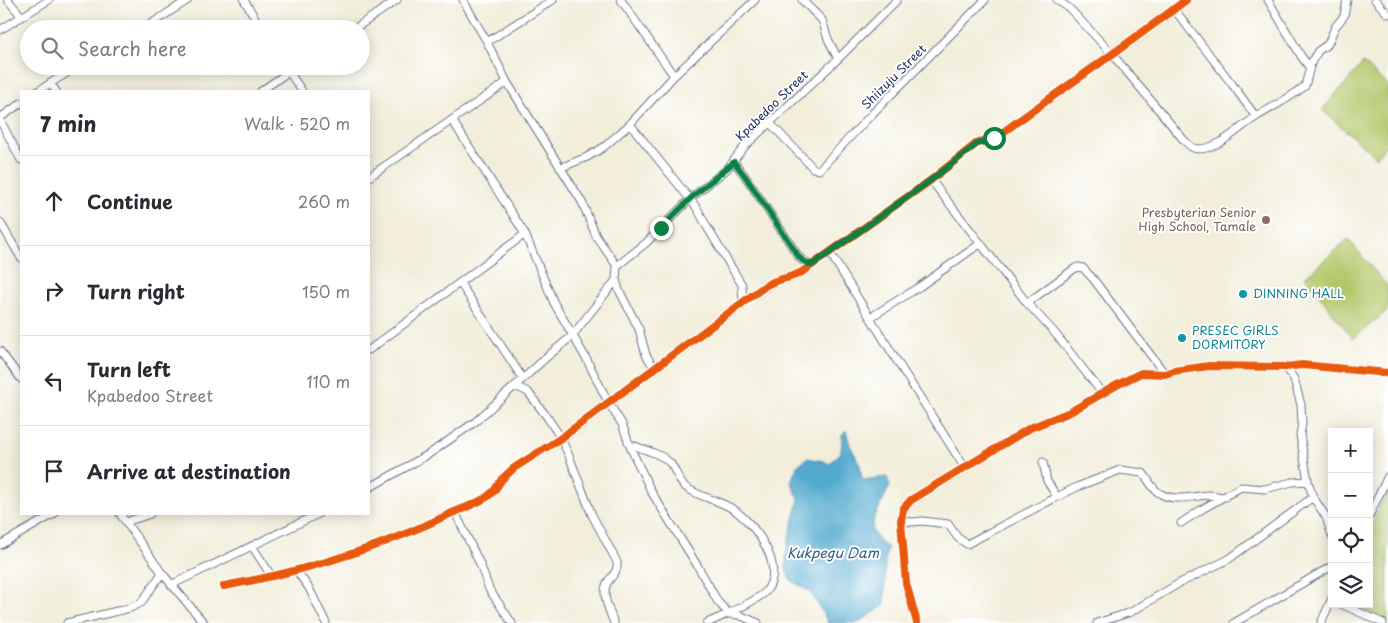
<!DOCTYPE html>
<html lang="en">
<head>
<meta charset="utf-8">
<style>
	body { margin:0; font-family:"Playpen Sans",sans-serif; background:#f2f2f3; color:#2b2b33 }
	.controls { position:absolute; right:15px; bottom:15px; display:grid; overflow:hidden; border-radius:0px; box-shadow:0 2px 12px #0003 }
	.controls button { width:45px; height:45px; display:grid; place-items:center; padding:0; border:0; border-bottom:1px solid #e1e1e2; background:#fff; color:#2b2b33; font:25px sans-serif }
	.stop { position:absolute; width:15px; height:15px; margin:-11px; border:4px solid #0b8043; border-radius:50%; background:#fff }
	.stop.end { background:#0b8043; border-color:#fff; box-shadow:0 1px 5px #0008 }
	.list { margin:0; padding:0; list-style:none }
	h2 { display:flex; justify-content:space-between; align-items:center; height:65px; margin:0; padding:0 20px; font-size:21px }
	h2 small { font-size:16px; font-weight:400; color:#7c7c81 }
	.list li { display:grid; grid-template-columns:32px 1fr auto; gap:15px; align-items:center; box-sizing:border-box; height:90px; padding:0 20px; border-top:1px solid #e1e1e2 }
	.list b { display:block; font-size:19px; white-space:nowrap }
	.list p { margin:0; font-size:16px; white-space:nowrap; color:#7c7c81 }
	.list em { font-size:16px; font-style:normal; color:#7c7c81 }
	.icon { flex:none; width:28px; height:28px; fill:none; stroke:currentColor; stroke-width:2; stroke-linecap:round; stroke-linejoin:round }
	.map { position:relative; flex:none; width:1388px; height:623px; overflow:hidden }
	.search { position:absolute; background:#fff; box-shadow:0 2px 12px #0003; left:20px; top:20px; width:350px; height:55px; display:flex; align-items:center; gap:12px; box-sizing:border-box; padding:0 18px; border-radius:28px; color:#7c7c81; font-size:19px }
	.panel { position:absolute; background:#fff; box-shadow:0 2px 12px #0003; left:20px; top:90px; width:350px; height:425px; border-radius:0px }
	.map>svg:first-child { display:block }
</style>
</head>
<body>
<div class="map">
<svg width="1388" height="623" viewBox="0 0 1388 623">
	<rect width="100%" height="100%" fill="#fff"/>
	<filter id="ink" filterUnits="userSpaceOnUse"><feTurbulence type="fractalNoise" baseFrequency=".02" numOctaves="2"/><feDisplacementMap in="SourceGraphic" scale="10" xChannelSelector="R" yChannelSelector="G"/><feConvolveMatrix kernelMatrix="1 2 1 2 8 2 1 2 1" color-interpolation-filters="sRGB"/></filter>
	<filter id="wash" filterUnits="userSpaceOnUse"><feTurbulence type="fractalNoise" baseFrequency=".0096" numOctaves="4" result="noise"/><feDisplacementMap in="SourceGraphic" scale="20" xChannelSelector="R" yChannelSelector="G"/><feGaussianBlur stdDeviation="1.12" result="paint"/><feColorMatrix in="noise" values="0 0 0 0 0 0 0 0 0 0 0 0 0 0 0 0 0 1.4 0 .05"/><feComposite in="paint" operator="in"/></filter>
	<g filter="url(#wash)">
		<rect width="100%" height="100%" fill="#f2eeda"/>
		<!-- green -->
		<path fill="#b2c76b" stroke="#667b64" d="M1363 63 1388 85V143L1376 157 1322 110Z
			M1348 239 1388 287V310L1353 339 1305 277Z
			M1388 488V622L1351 604H1369V530Z"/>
		<!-- water -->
		<path fill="#52aacf" stroke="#366c96" d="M846 430 850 445 860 465 862 480 887 477 890 486 874 518 872 529C876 537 880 544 888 547L885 561V605L858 623H828C822 612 816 599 807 590 802 586 794 584 790 579 778 561 795 519 799 499L791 482 797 466 807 458 824 461 829 464 841 452 842 435Z"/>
	</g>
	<g filter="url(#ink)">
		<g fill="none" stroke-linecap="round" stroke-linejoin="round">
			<!-- minor casing -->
			<g stroke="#667289" stroke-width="9">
				<path id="minor" d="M8 0 22 17
					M244 0 262 29
					M463 0 487 42 553 0
					M621 0 674 76
					M802 0 822 20 828 39 838 59
					M1057 0 1069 8 1112 54 1183 139C1188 144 1191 149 1199 149 1221 148 1238 128 1256 117 1272 107 1290 98 1305 86L1311 63 1318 51 1328 44 1335 27 1344 16 1347 0
					M1268 0 1301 56 1309 67
					M1375 0 1388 14
					M1174 9 1232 84 1256 117
					M143 29 188 0
					M354 29 397 0
					M0 30 49 0
					M487 42 507 82 582 202 596 236 617 266 616 280 619 290 639 329 646 355 655 369
					M285 66 302 91
					M50 83 56 91
					M38 91 78 66
					M261 91 297 66
					M0 118 21 103
					M0 120 21 160
					M452 120 525 234 554 303 587 360 608 402 622 424 631 449 652 493 697 565 718 602 729 614 739 615 758 623
					M770 123 813 168 819 170 871 115 985 0
					M630 124 697 208 707 227 742 285 743 303
					M734 162 745 176 799 257 803 261 812 265
					M560 168 587 157 604 147 630 124 674 76 755 0
					M369 177 507 82
					M931 180 1027 303 1054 332 1102 393
					M0 222 21 258
					M830 253 902 369 965 468
					M617 266 646 243 691 198 727 169 745 146 838 59 897 0
					M460 283 523 379
					M1027 303 1074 269 1078 267 1083 268 1094 280 1165 374
					M871 317 919 287 981 243
					M369 350 525 234
					M0 351 21 379
					M1286 367 1294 379 1301 405 1302 424 1300 435 1308 481 1313 497 1326 517 1332 536
					M515 386 528 392 547 417 561 438 569 456 592 515 617 562C618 573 612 575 607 583 601 595 610 612 614 623
					M629 444C642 449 660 453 670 463 676 470 678 480 684 486 699 498 721 500 736 511 756 527 785 564 767 590 761 599 719 618 707 623
					M369 488 429 454 475 422 548 356 572 336 616 280
					M1057 497 1077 487 1120 470 1143 473C1149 480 1152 490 1161 494 1175 502 1193 496 1208 495 1214 495 1219 497 1225 497
					M455 512 480 564 489 589 512 623
					M120 514 162 573 204 623
					M1369 516 1388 476
					M901 521 913 522 922 521 948 524 958 538 967 544 1057 497 1047 481 1043 462
					M126 522 150 514
					M1181 523 1204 508 1241 487 1265 489 1292 482 1308 481
					M0 545 54 514
					M252 546 272 577
					M296 570 309 588 326 623
					M171 585 318 514
					M224 586C303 572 380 548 452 513 464 508 476 504 487 497L494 491 502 479 514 468 561 438 765 286C777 278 790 279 802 272L931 180 977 143 991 140 1002 133C1063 88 1126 46 1186 0
					M1341 604 1383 623
					M67 623 130 608 141 603 162 573
					M917 623 906 583 901 521 903 509 911 500 1030 428 1070 412 1117 385 1141 373 1165 374 1174 371 1209 366 1286 367 1302 365 1388 373
					M1097 623 1131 612 1178 584 1229 559 1313 497
					M1234 623 1332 566
					M1321 623 1332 598"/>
			</g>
			<!-- minor -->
			<use href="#minor" stroke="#fff" stroke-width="7"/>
			<!-- cycleway casing -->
			<g stroke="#fff" stroke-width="11">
				<path id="cycleway" d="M224 586C303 572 380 548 452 513 464 508 476 504 487 497L494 491 502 479 514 468 561 438 765 286C777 278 790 279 802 272L931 180 977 143 991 140 1002 133C1063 88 1126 46 1186 0
					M917 623 906 583 901 521 903 509 911 500 1030 428 1070 412 1117 385 1141 373 1165 374 1174 371 1209 366 1286 367 1302 365 1388 373"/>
			</g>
			<!-- cycleway -->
			<use href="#cycleway" stroke="#e8590c" stroke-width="8"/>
		</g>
	</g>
	<g fill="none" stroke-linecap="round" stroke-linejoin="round" filter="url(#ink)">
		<!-- route -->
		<path stroke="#0b8043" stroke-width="6" d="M661 228 691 198 734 162 745 176 799 257 803 261 812 265 931 180 977 144 994 138"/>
	</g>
	<!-- markers -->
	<circle fill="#8d6e63" stroke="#fff" stroke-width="2" cx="1266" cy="220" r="5"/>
	<g fill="#0f9aa8" stroke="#fff" stroke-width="2">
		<circle cx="1243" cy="294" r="5"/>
		<circle cx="1182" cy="338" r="5"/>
	</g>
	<g text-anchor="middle" stroke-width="4" stroke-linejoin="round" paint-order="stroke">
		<!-- street labels -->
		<g font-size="12" fill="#1b2f5e" stroke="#fff">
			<text transform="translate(894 77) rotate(-45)" y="4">Shiizuju Street</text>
			<text transform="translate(772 106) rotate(-44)" y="4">Kpabedoo Street</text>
		</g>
		<!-- education labels -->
		<g font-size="12" fill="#785e54" stroke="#fff" text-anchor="end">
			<text x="1256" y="217">Presbyterian Senior<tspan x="1256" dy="14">High School, Tamale</tspan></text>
		</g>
		<!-- culture labels -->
		<g font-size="12" fill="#0d838f" stroke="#fff" text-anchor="start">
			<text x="1253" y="298">DINNING HALL</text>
			<text x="1192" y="335">PRESEC GIRLS<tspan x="1192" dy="14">DORMITORY</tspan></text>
		</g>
		<!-- water labels -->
		<g font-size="14" font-style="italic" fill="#31608b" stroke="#fff">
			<text x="833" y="558">Kukpegu Dam</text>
		</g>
	</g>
</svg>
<div class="controls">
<button>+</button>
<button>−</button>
<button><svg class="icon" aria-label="locate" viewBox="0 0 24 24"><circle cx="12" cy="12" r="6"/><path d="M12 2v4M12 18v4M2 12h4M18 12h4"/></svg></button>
<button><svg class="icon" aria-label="layers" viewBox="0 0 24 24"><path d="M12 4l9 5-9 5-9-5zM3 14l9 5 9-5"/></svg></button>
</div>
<div class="stop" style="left:994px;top:138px"></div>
<div class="stop end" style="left:661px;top:228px"></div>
<div class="search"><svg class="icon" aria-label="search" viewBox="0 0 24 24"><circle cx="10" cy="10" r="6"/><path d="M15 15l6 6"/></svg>Search here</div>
<section class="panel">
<h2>7 min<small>Walk · 520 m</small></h2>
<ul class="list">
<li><svg class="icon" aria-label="ahead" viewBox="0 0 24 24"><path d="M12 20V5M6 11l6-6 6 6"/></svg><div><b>Continue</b></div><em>260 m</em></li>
<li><svg class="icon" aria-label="right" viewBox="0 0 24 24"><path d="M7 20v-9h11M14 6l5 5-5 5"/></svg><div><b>Turn right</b></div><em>150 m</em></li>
<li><svg class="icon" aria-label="left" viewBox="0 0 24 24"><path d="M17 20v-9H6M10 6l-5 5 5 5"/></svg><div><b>Turn left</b><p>Kpabedoo Street</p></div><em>110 m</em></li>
<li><svg class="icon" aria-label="arrive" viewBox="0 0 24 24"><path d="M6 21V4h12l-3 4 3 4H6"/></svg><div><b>Arrive at destination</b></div></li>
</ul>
</section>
</div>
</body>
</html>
